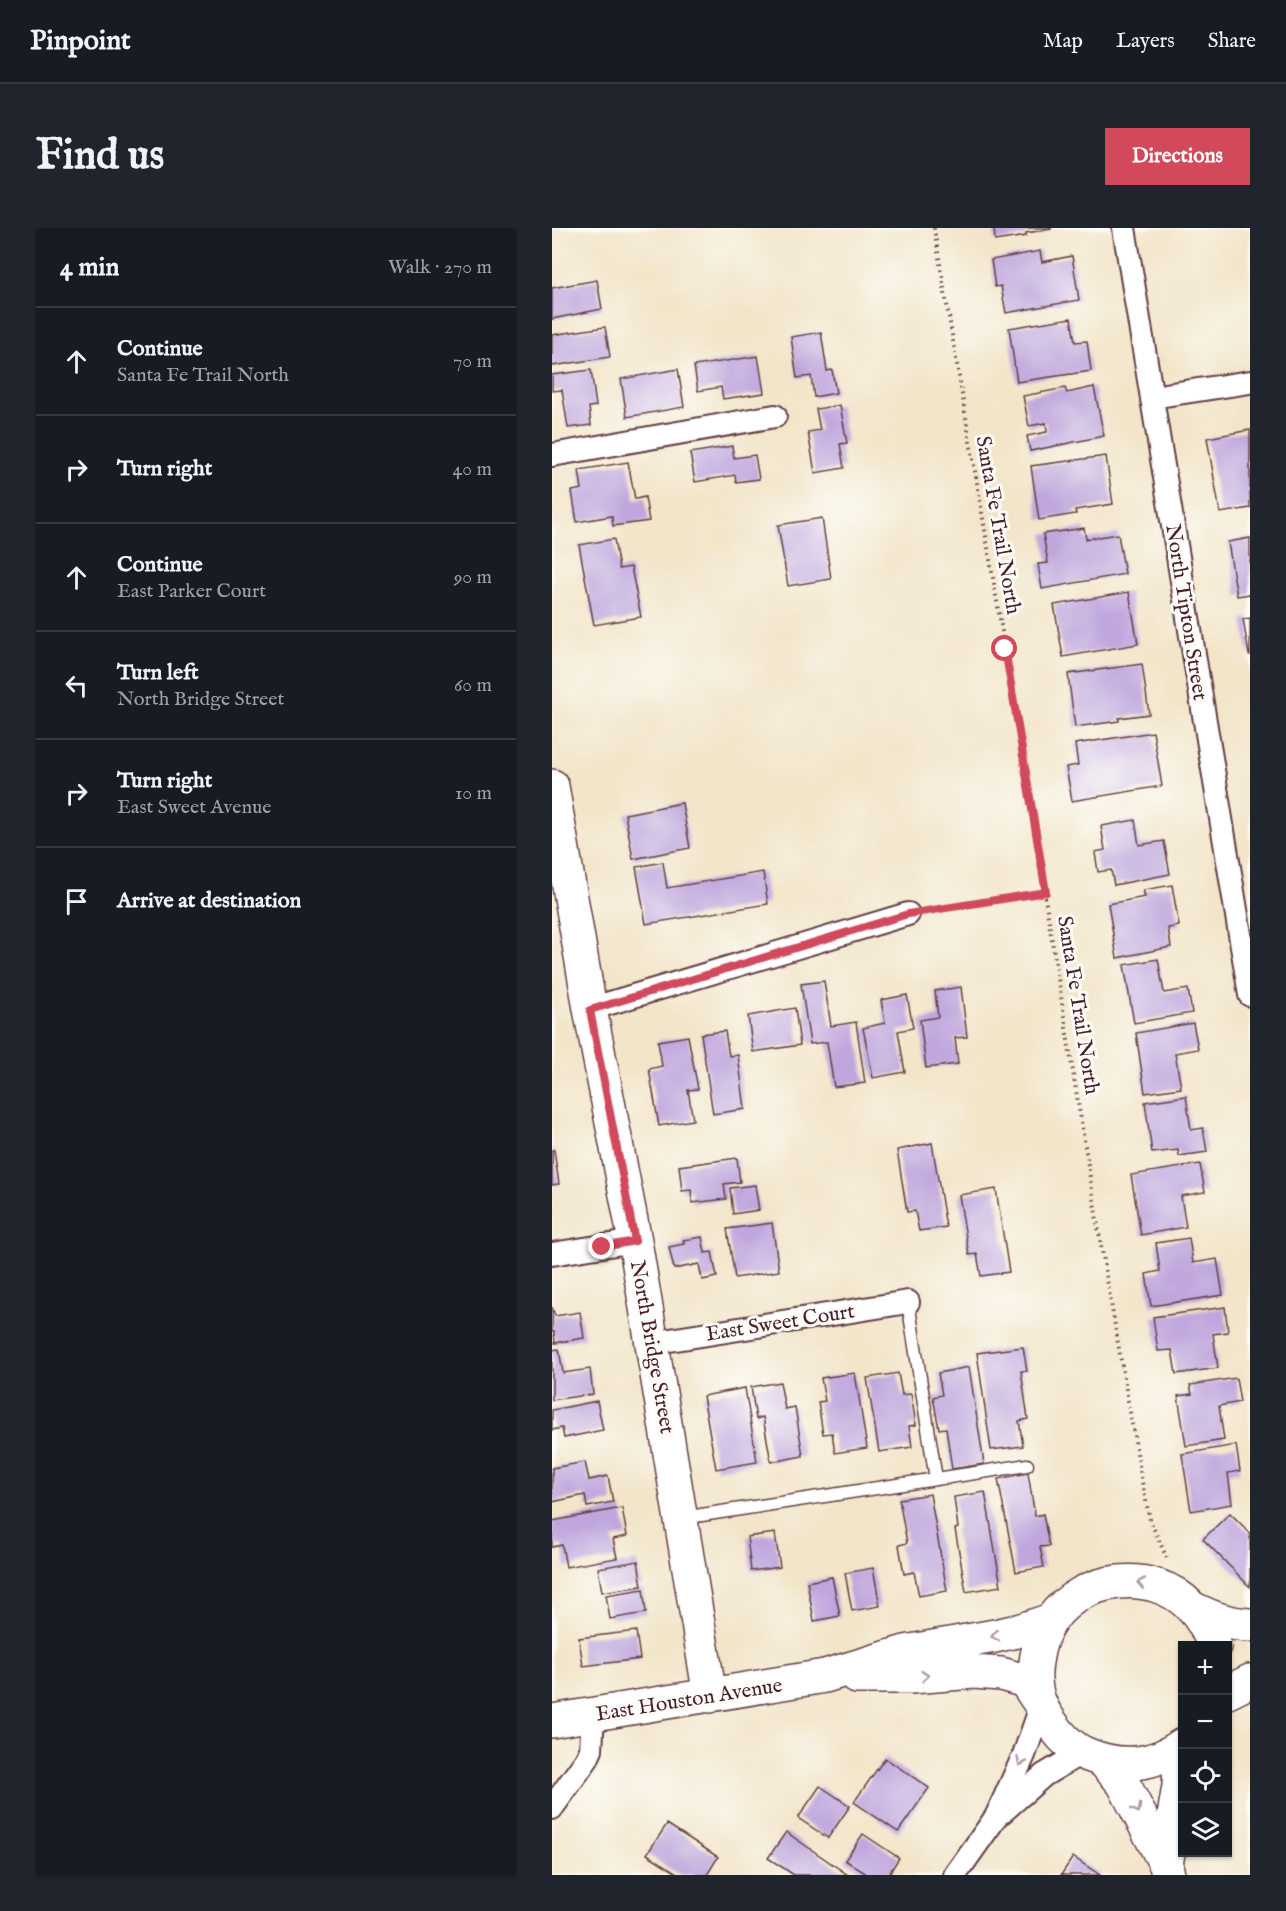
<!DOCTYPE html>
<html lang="en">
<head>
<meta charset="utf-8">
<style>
	body { margin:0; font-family:"IM FELL English",serif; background:#20242c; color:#f1f3f6 }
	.controls { position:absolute; right:18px; bottom:18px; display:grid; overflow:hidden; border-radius:0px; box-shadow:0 2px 4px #0004 }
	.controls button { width:54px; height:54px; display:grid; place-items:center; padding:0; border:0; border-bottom:2px solid #363941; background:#171b24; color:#f1f3f6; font:30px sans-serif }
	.stop { position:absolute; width:18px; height:18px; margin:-14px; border:4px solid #d1495b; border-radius:50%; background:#fff }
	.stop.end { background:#d1495b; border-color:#fff; box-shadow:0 2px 6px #0008 }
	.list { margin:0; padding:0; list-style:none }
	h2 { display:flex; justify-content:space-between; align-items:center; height:78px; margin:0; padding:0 24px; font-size:26px }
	h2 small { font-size:20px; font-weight:400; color:#9ea1a6 }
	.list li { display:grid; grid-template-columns:39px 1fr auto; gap:18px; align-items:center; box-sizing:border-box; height:108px; padding:0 24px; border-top:2px solid #363941 }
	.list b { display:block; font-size:22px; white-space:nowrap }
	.list p { margin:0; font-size:20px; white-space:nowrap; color:#9ea1a6 }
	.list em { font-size:20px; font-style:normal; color:#9ea1a6 }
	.icon { flex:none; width:33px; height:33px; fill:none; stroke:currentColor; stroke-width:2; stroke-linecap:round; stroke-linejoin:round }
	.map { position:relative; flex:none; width:698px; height:1647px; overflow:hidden; border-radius:0px }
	header { display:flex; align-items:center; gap:36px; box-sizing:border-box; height:84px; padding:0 30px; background:#171b24; border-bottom:2px solid #363941 }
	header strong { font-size:28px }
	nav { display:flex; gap:33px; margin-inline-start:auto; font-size:21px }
	.intro { display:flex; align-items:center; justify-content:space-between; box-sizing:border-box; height:144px; padding:0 36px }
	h1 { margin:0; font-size:42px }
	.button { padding:15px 27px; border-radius:0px; background:#d1495b; color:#fff; font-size:21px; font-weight:700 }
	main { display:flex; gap:36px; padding:0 36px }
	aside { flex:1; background:#171b24; border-radius:0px; box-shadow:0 2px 4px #0004 }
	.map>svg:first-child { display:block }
</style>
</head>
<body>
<header>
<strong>Pinpoint</strong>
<nav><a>Map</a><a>Layers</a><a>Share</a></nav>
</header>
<div class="intro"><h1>Find us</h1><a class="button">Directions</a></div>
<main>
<aside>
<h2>4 min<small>Walk · 270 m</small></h2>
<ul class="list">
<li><svg class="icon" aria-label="ahead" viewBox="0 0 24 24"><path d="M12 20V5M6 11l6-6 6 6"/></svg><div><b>Continue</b><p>Santa Fe Trail North</p></div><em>70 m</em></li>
<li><svg class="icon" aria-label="right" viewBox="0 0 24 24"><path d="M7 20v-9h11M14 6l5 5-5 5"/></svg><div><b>Turn right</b></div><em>40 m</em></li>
<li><svg class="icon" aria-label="ahead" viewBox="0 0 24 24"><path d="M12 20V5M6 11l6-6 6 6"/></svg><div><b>Continue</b><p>East Parker Court</p></div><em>90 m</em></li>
<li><svg class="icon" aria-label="left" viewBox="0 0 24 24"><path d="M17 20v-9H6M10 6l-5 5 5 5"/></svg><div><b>Turn left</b><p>North Bridge Street</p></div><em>60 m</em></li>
<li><svg class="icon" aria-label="right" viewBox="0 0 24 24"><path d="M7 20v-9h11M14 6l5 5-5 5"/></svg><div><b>Turn right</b><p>East Sweet Avenue</p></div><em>10 m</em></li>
<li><svg class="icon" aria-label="arrive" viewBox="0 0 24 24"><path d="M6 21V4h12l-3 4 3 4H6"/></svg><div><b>Arrive at destination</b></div></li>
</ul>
</aside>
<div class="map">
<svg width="698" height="1647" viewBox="0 0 698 1647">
	<rect width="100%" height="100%" fill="#fdfcf7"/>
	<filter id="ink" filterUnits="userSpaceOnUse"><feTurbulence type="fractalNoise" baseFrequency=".0167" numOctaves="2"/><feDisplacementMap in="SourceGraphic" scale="12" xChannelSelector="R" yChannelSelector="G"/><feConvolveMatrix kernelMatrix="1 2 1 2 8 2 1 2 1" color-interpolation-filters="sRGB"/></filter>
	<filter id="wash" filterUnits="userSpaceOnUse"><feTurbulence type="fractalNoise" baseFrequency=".008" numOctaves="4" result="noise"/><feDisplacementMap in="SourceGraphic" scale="24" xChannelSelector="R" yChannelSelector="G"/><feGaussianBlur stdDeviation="1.35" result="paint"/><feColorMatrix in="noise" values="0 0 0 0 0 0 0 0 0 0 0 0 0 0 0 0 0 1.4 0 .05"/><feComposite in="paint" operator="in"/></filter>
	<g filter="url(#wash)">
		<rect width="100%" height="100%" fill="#f2e5c9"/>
		<g id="blocks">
			<!-- building -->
			<path fill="#bfa7dd" d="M442 0H499V1L474 5V8L443 13Z
				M488 23 490 34 520 28 527 72 454 85 449 58 443 59 439 32Z
				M45 52 50 81 0 91V60Z
				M519 90 523 114 535 113 539 143 465 154 457 100Z
				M53 99 58 129 0 138V107Z
				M269 104 275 143 280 142 284 165 262 169 259 148 245 150 239 109Z
				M206 128 212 165 171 171 169 159 146 163 142 138Z
				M126 141 132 179 75 189 69 151Z
				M39 142 44 178 37 179 39 197 16 200 10 162 0 163V147Z
				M542 159 552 208 478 223 475 208 495 204 494 195 477 198 471 168 513 160 515 165Z
				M288 177 295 215 288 216 292 240 263 245 256 204 268 202 264 181Z
				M698 202V280L668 285 655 210Z
				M180 218 182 230 203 227 207 251 184 254 183 247 143 254 138 225Z
				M554 228 561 276 523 282 524 286 487 292 479 238Z
				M76 234 83 271 93 269 97 293 61 298 60 288 25 294 20 263 30 261 27 242Z
				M270 290 279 351 236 358 226 297Z
				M532 300 534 311 566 306 573 346 490 361 486 336 496 335 491 306Z
				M698 310V366L685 368 676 314Z
				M62 311 67 341 79 339 89 389 42 397 27 317Z
				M577 364 586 416 511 429 502 377Z
				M698 390V427H697L691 391Z
				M590 436 597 486 567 490V493L523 499 516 446Z
				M601 504 610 558 520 573 514 539 526 537 523 516Z
				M130 575 138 620 81 631 73 586Z
				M583 592 587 617 612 613 618 646 562 657 559 642 546 644 543 624 553 622 549 598Z
				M111 634 115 660 211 644 216 676 94 696 84 639Z
				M620 657 627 698 616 700 619 719 565 730 556 676 593 669 591 662Z
				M606 731 612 765 636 761 640 785 582 795 572 737Z
				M272 753 279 798 304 794 313 855 282 859 275 814 258 816 249 756Z
				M409 759 415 809 403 810 406 836 374 840 368 792 386 789 383 763Z
				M355 767 361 800 346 803 353 844 321 850 311 800 333 795 329 772Z
				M243 780 248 817 201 824 196 788Z
				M641 795 646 821 623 825 629 860 593 865 584 805Z
				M173 803 177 828 186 827 193 881 161 886 149 806Z
				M136 808 146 861 136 862 141 892 107 898 97 841 110 838 106 813Z
				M634 868 639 902 651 900 655 924 627 928 626 922 600 925 593 874Z
				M380 915 394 999 367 1003 363 983 355 984 345 922Z
				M0 922H2L7 956 0 957Z
				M185 930 188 954 172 956 174 971 140 975 139 962 130 963 127 938Z
				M648 936 653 964 629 968 634 999 589 1007 579 947Z
				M203 957 207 982 181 986 178 960Z
				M444 961 457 1044 429 1048 425 1026 417 1027 407 967Z
				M220 995 227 1043 183 1050 175 1001Z
				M150 1009 153 1025 160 1024 165 1049 150 1052 147 1036 122 1041 117 1019 132 1016 131 1012Z
				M637 1010 641 1035 665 1031 671 1067 599 1078 594 1046 608 1043 604 1015Z
				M0 1079 3 1088 28 1084 32 1110 3 1115 2 1104H0Z
				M673 1079 676 1104 661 1106 666 1140 624 1146 620 1122 606 1123 601 1089Z
				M471 1119 475 1143H469L476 1191 467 1193 471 1218 439 1222 425 1125Z
				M7 1121 11 1145 38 1141 41 1166 0 1172V1122Z
				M417 1139 432 1236 400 1241 394 1200 387 1201 381 1169 390 1167 386 1145Z
				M303 1145 315 1220 283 1225 280 1205 271 1206 266 1174 273 1173 269 1150Z
				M346 1145 350 1167 359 1166 364 1197 357 1198 360 1219 327 1224 315 1150Z
				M684 1150 688 1174 667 1178 672 1212 634 1218 626 1168 640 1166 638 1157Z
				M228 1154 233 1181 243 1179 251 1228 219 1234 211 1189 204 1191 199 1159Z
				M193 1160 205 1234 164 1241 151 1168Z
				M45 1173 51 1202 12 1210 10 1200 0 1202V1182Z
				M684 1217 688 1243 676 1245 680 1276 639 1283 630 1226Z
				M33 1234 37 1252 56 1248 61 1274 35 1279 33 1267 0 1274V1240Z
				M476 1245 483 1288 491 1286 497 1318 488 1319 492 1339 464 1344 446 1251Z
				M433 1264 449 1358 414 1364 403 1301 406 1300 402 1269Z
				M378 1266 395 1363 367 1368 362 1344 352 1346 347 1317 355 1315 347 1271Z
				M70 1280 75 1308 61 1311 65 1330 14 1339 10 1317 0 1319V1293Z
				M678 1285 698 1305V1359L651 1311Z
				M223 1305 228 1339 199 1343 195 1309Z
				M86 1333 90 1358 50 1364 46 1340Z
				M321 1340 328 1378 300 1383 293 1345Z
				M280 1349 288 1388 262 1393 255 1354Z
				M91 1361 94 1385 58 1391 54 1367Z
				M84 1403 88 1431 31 1438 27 1410Z
				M333 1530 377 1560 346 1604 302 1574Z
				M268 1558 298 1578 276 1610 246 1590Z
				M115 1596 166 1629 155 1647H128L95 1626Z
				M234 1604 296 1647H242L216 1630Z
				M311 1606 347 1630 336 1647H316L293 1632Z
				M521 1629 548 1647H509Z"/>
		</g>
	</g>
	<g filter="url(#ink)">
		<use href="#blocks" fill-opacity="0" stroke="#633d43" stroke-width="1.5"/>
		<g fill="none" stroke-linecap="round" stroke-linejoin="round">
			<!-- lane casing -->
			<g stroke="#633d43" stroke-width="15">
				<path id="lane" d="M356 1074 384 1251
					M130 1290 475 1237"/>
			</g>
			<!-- street casing -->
			<g stroke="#633d43" stroke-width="26">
				<path id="street" d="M572 0 698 767
					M600 169 698 154
					M0 227 223 188
					M38 781 356 686
					M0 1026 83 1013
					M99 1115 356 1074
					M0 1580 35 1531 39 1522 41 1486
					M450 1584 492 1547 529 1525
					M403 1647 444 1589 472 1527 489 1479"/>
			</g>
			<!-- secondary casing -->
			<g stroke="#633d43" stroke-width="36">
				<path id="secondary" d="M0 558 38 781 83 1013 158 1468
					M640 1380C660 1390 676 1396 698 1397
					M305 1449H359L422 1444 449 1446 473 1453 487 1474
					M676 1464 698 1453
					M0 1493 273 1448 353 1424 443 1408 469 1402 499 1392
					M630 1517C601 1538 568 1540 536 1527 517 1520 504 1503 494 1487 484 1472 481 1452 484 1434 486 1420 490 1404 499 1392 530 1348 601 1339 639 1379 650 1390 657 1403 662 1418
					M552 1534 571 1555 614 1637 616 1647
					M614 1637 627 1558 629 1519"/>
			</g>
			<!-- path -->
			<path stroke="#633d43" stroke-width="4" stroke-dasharray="1.5 4.5" stroke-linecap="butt" d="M382 0 453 421 547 1005 590 1254 598 1292 616 1333
				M377 682 494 664"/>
			<!-- lane -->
			<use href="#lane" stroke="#fff" stroke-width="12"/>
			<!-- street -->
			<use href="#street" stroke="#fff" stroke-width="22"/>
			<!-- secondary -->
			<use href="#secondary" stroke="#fff" stroke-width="33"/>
		</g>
		<!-- one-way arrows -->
		<defs><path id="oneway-chevron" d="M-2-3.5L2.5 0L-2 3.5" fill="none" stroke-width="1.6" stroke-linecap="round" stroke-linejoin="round" transform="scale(1.5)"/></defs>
		<g stroke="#ae9aa0">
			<use href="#oneway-chevron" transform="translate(589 1355) rotate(-169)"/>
			<use href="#oneway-chevron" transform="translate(443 1408) rotate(168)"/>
			<use href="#oneway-chevron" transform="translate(373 1448) rotate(-5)"/>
			<use href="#oneway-chevron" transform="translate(469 1534) rotate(114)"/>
			<use href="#oneway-chevron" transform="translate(585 1581) rotate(61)"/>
		</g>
	</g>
	<g fill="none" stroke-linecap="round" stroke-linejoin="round" filter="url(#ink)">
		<!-- route -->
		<path stroke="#d1495b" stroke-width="8" d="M50 1019 83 1013 38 782 356 686 494 664 453 421"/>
	</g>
	<g text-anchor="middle" stroke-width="6" stroke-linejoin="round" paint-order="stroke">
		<!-- street labels -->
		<g font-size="21" fill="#4a1f2b" stroke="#fdfcf7">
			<text transform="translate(447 297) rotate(80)" y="7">Santa Fe Trail North</text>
			<text transform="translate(635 384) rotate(81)" y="7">North Tipton Street</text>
			<text transform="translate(527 777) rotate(81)" y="7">Santa Fe Trail North</text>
			<text transform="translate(228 1094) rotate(-9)" y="7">East Sweet Court</text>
			<text transform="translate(101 1119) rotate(80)" y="7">North Bridge Street</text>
			<text transform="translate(137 1471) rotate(-9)" y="7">East Houston Avenue</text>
		</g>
	</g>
</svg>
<div class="controls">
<button>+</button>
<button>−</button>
<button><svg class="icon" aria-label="locate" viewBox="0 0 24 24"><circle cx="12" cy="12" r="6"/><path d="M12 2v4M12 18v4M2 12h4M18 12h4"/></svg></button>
<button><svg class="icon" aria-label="layers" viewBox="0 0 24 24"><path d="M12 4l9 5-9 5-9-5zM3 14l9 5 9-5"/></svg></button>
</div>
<div class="stop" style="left:453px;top:421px"></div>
<div class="stop end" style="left:50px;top:1019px"></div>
</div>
</main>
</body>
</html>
